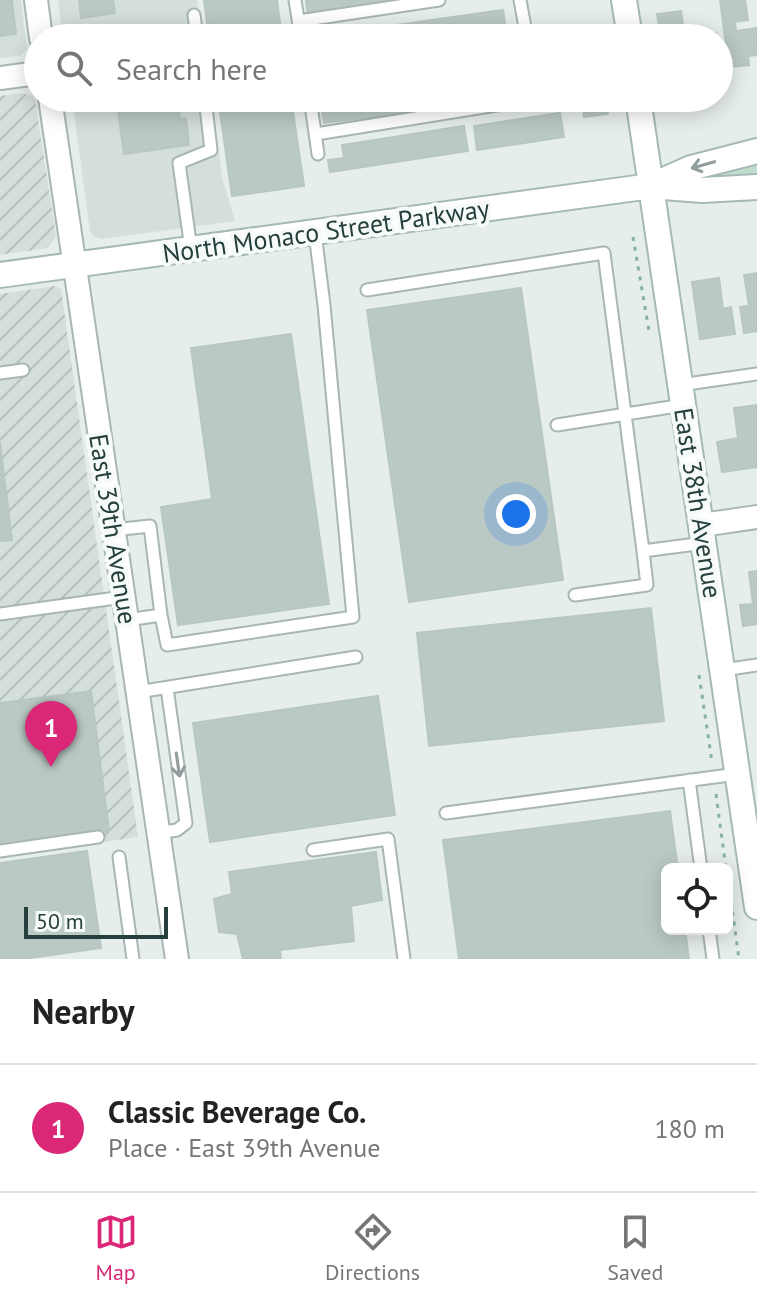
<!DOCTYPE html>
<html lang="en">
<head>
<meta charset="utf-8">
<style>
	body { margin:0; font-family:"PT Sans",sans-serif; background:#f6f6f6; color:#222 }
	.controls { position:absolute; right:24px; bottom:24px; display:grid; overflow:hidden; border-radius:12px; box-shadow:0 4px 20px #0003 }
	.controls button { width:72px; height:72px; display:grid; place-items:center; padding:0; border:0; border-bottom:2px solid #e0e0e0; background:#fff; color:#222; font:40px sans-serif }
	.scale { position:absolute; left:24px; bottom:20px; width:144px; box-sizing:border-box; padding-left:8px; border:4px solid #253f3d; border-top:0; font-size:22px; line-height:28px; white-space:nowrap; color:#253f3d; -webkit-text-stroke:6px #f6faf9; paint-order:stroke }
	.you { position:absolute; left:516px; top:514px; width:28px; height:28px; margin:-20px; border:6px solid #fff; border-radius:50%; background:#1a73e8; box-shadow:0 0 0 12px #1a73e833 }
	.badge { display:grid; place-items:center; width:52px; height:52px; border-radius:50%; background:#db2777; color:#fff; font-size:26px; font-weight:700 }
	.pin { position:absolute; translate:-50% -66px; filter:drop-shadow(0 2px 4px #0008) }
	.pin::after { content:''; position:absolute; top:42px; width:28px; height:24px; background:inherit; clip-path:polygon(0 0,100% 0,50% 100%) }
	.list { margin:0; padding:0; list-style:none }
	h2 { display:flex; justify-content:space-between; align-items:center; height:104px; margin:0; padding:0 32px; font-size:34px }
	h2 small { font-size:26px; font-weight:400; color:#767676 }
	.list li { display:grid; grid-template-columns:52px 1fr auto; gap:24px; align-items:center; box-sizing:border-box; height:128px; padding:0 32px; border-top:2px solid #e0e0e0 }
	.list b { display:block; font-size:30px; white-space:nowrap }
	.list p { margin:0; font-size:26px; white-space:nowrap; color:#767676 }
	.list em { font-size:26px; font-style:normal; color:#767676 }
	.icon { flex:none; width:44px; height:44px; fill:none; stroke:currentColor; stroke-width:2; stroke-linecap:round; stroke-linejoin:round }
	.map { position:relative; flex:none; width:757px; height:959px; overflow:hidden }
	.search { position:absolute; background:#fff; box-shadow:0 4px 20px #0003; left:24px; right:24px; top:24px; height:88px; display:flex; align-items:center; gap:20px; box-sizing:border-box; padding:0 28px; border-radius:44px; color:#767676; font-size:30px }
	.sheet { height:232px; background:#fff }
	nav { display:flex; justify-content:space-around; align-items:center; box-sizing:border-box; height:112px; border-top:2px solid #e0e0e0; background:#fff; font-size:22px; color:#767676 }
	nav a { display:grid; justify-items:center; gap:4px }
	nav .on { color:#db2777 }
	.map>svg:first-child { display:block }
</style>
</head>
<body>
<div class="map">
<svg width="757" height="959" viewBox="0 0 757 959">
	<defs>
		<pattern id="industrial-furrows" width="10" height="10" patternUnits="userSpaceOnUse" patternTransform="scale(2)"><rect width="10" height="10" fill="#d4dedb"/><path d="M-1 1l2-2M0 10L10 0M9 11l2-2" fill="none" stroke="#b6c0bd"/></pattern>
	</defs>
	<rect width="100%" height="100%" fill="#e6eeec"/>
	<!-- built -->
	<path fill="#d4dedb" d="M0 0H21L27 49 20 56 0 58Z
		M58 0H197L203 38H63Z
		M72 98H211L223 181 235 221 101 239 95 237 90 232Z"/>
	<!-- industrial -->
	<path fill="url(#industrial-furrows)" d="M21 93 33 96 35 100 56 236 48 248 0 255V96Z
		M55 286 61 289 138 837 0 857V294Z"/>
	<!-- green -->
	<path fill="#c0decd" d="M757 161V175L688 180Z"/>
	<!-- building -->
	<path fill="#bbc9c5" stroke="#b8c7c4" stroke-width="2" d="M0 0H12L16 34 0 36Z
		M79 0H113L115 13 81 18Z
		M204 0H277L282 38H209Z
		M306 0H418L308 16Z
		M720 0H745L748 20 735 22 736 31 757 28V55L748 56 749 65 729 67Z
		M503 10 507 38H311V37Z
		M681 11 685 38H661L657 14Z
		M716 33 717 38H686Z
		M168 34V38H138Z
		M123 98H177L180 119 186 118 189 145 124 154 118 111 124 110Z
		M218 98H291L304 186 232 196Z
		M320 98H520L324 123Z
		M582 98H606L608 114 584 117Z
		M560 113 564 137 477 150 474 126Z
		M464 126 468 151 330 172 328 160 344 158 342 145Z
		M757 273V331L744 333 740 307 749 306 744 275Z
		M719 278 723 309 731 307 735 334 700 339 692 282Z
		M521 288 563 580 409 602 367 310Z
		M291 334 329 604 178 625 161 507 212 499 191 348Z
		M757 405V467L722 472 717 442 738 438 734 408Z
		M0 443 12 540 0 541Z
		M757 571V624L743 626 740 605 753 604 749 572Z
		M651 608 664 721 429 746 417 633Z
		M91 691 109 831 0 845V703Z
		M378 696 395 815 210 842 193 723Z
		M670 811 678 869H667V929H685L689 959H459L443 840Z
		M87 851 101 948 23 959H0V863Z
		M376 852 382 900 351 906 354 941 280 950 281 959H243L237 934 219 932 214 899 232 894 229 872Z"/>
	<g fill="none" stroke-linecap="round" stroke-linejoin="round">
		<!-- lane casing -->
		<g stroke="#a8b6b4" stroke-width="15">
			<path id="lane" d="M295 0 301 38
				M520 0 527 38
				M194 15 197 38
				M299 21 439 0
				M592 38 629 34
				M310 98 318 154
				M316 134 540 98
				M191 249 179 163 211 150 205 98
				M367 290 604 253 643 551
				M0 373 23 370
				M680 385 757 374
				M557 425 683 405
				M113 530 150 526 161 615
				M575 595 647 585 643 551 704 543
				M0 614 123 597
				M127 620 161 615 167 645 353 617 324 305 315 233
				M723 670 757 665
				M138 692 356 657
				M689 780 701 869
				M446 813 737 774
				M158 833 177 830 186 823 167 688
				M313 850 388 839 404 959
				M0 851 98 837
				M119 857 133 959
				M709 929 713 959"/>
		</g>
		<!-- street casing -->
		<g stroke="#a8b6b4" stroke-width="26">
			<path id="street" d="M36 0 41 38
				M0 78 38 73
				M50 98 177 959
				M702 525 757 517"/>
		</g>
		<!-- secondary casing -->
		<g stroke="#a5b9b5" stroke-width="28">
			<path id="secondary" d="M624 0 630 38
				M638 98 757 907
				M651 186 691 168 757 151
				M0 275 651 186 702 190 757 187"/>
		</g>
		<!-- path -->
		<path stroke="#88b0aa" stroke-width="3" stroke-dasharray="4 6" stroke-linecap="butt" d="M633 237 649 331
			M699 675 712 762
			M716 794 726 869
			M727 872 739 959"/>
		<!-- lane -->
		<use href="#lane" stroke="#fff" stroke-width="11"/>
		<!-- street -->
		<use href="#street" stroke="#fff" stroke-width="22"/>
		<!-- secondary -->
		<use href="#secondary" stroke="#fff" stroke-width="24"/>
	</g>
	<!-- one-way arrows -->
	<defs><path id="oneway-shaft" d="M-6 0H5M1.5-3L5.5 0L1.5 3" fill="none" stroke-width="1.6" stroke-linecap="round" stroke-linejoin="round" transform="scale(2)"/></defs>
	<g stroke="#929f9e">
		<use href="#oneway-shaft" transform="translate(703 165) rotate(164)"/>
		<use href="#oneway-shaft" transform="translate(178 765) rotate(82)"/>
	</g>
	<g text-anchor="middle" stroke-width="8" stroke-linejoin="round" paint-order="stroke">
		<!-- street labels -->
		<g font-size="26" fill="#253f3d" stroke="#f6faf9">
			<text transform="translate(326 231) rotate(-8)" y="9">North Monaco Street Parkway</text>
			<text transform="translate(698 503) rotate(81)" y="9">East 38th Avenue</text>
			<text transform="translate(113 529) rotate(81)" y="9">East 39th Avenue</text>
		</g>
	</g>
</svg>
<div class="controls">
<button><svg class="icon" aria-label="locate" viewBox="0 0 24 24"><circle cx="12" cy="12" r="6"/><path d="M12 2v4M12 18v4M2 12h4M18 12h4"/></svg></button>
</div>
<div class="scale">50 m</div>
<div class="you"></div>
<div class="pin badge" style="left:51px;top:767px">1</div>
<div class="search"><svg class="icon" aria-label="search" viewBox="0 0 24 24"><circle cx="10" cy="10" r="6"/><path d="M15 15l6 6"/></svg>Search here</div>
</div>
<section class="sheet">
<h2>Nearby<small></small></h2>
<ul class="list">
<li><span class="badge">1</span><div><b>Classic Beverage Co.</b><p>Place · East 39th Avenue</p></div><em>180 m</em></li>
</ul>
</section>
<nav>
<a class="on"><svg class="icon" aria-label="map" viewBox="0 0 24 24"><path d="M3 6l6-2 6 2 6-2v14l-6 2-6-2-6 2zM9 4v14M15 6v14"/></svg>Map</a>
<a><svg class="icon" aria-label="directions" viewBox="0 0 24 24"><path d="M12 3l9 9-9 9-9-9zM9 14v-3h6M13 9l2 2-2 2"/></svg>Directions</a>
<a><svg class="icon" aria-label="saved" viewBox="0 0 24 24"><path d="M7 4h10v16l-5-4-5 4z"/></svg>Saved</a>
</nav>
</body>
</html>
